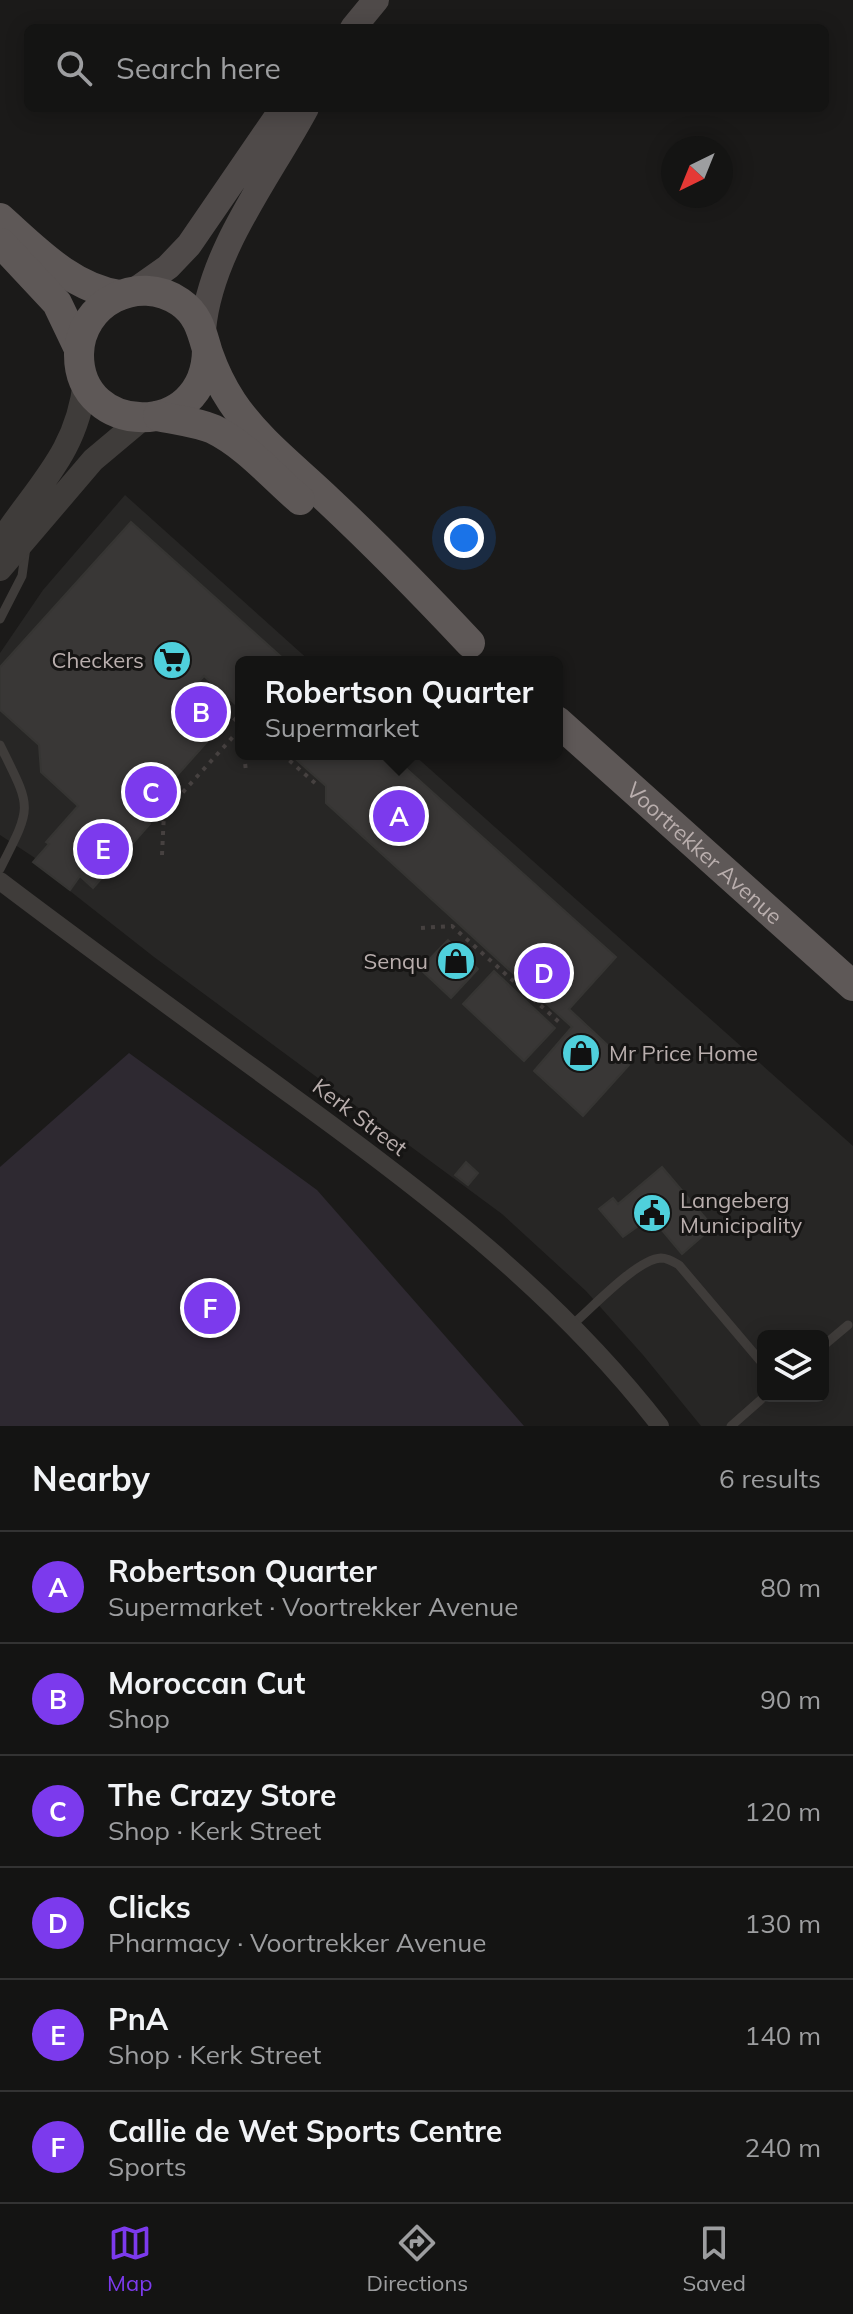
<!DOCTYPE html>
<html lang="en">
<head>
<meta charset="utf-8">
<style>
	body { margin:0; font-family:Mulish,sans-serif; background:#212121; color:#f1f3f6 }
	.controls { position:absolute; right:24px; bottom:24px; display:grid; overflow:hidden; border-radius:12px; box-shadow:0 4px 20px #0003 }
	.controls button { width:72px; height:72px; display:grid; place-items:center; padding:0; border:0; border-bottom:2px solid #333; background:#141413; color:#f1f3f6; font:40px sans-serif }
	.compass { position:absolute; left:661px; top:136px; width:72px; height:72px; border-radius:50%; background:#141413; box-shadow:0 4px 20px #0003; rotate:223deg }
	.you { position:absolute; left:464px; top:538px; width:28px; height:28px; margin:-20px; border:6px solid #fff; border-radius:50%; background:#1a73e8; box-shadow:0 0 0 12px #1a73e833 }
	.badge { display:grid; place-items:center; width:52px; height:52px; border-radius:50%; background:#7c3aed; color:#fff; font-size:26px; font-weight:700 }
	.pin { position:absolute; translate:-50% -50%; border:4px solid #fff; box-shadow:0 2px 8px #0006 }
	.popup { position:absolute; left:235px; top:656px; width:328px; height:104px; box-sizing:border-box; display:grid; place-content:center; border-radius:12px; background:#141413; filter:drop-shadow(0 2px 6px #0005); font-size:26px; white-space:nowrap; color:#9d9ea0 }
	.popup b { font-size:30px; color:#f1f3f6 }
	.popup::after { content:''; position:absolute; left:50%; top:100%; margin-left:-16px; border:16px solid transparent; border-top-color:#141413 }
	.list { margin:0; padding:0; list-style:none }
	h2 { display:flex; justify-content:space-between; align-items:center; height:104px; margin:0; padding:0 32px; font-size:34px }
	h2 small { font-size:26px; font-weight:400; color:#9d9ea0 }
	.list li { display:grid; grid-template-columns:52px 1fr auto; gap:24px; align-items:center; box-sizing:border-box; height:112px; padding:0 32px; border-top:2px solid #333 }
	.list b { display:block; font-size:30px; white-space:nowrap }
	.list p { margin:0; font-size:26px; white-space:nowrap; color:#9d9ea0 }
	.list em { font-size:26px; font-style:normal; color:#9d9ea0 }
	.icon { flex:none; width:44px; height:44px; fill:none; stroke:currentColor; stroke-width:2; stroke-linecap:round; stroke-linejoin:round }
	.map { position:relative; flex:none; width:853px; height:1426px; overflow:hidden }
	.search { position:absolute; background:#141413; box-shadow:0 4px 20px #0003; left:24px; right:24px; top:24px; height:88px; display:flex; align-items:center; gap:20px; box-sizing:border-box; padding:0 28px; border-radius:12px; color:#9d9ea0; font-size:30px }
	.sheet { height:776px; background:#141413 }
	nav { display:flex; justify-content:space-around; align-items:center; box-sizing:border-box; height:112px; border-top:2px solid #333; background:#141413; font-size:22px; color:#9d9ea0 }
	nav a { display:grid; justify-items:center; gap:4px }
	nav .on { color:#7c3aed }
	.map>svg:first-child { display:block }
</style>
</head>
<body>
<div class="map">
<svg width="853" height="1426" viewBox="0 0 853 1426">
	<rect width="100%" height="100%" fill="#1b1a19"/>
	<!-- built -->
	<path fill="#272625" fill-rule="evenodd" d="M125 495 311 662H241V754H413L853 1146V1426H701L643 1355 586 1291 502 1214 154 957 33 862 35 858 0 835V653L43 590ZM763 1336H823V1396H763Z"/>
	<!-- green -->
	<path fill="#2e2931" d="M129 1053 317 1190 524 1426H0V1167Z"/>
	<!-- building -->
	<path fill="#393736" stroke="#363533" stroke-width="2" d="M131 522 287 662H241V709L204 676 189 693 222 725 149 807 150 824 93 888 80 876 70 890 33 862 49 844 46 842 78 806 41 772 39 745 0 710V667Z
		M290 754H390L616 957 569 1009 629 1065 583 1116 534 1071 572 1027 326 803V786Z
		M448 940 478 969 451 998 420 969Z
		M494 971 555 1028 524 1061 463 1004Z
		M466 1162 478 1173 468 1185 455 1175Z
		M662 1167 713 1227 682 1254 651 1217 623 1237 599 1209 613 1198 618 1204Z"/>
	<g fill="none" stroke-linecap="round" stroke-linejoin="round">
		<!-- path -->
		<path stroke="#464140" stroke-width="4" stroke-dasharray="4 6" stroke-linecap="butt" d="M197 684 241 725
			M244 754 246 771
			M282 754 316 784
			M162 855 164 813 241 728
			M421 928 452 926 559 1022"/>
		<!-- service -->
		<path stroke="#3f3c3a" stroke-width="9" d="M0 619 22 576 26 547
			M0 745C32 810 33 804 0 869
			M573 1324C592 1308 637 1259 661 1258 668 1258 674 1262 679 1265L763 1364
			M823 1346 848 1325
			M731 1426 765 1396"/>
		<!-- minor -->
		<path stroke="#3f3c3a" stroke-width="18" d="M0 881C96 954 195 1025 292 1096 426 1193 558 1294 660 1426"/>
		<!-- tertiary -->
		<path stroke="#3f3c3a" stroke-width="24" d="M0 542C37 486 78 452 85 381
			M0 569 93 460 143 418"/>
		<!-- secondary -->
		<path stroke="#4f4a49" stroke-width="26" d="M353 28 376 0
			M134 291 168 267 189 245 283 108
			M203 330C210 251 269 177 306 108"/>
		<!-- primary -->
		<g stroke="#5e5857" stroke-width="30">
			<path d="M0 218C35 249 71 288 120 295"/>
			<path d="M1 243 57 303 79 349"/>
			<path d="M207 350C206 441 78 437 79 354 80 303 138 273 180 302 199 315 202 333 208 353 214 370 222 387 232 402 257 440 297 470 329 501 378 547 424 594 470 643"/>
			<path d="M158 416C176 420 196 422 213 429 246 445 273 477 300 500"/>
			<path id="s1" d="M557 721 853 986"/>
		</g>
	</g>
	<!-- icons -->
	<defs>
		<g id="supermarket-disc" transform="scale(2)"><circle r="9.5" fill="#4fd0dc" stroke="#161514"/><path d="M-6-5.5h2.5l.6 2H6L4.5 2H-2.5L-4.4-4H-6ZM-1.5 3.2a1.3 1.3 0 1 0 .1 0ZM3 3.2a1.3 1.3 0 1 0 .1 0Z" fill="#111"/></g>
		<g id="shop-disc" transform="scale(2)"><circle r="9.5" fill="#4fd0dc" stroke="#161514"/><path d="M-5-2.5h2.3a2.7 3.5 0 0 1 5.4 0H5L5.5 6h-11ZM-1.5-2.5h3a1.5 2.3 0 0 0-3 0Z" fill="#111"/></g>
		<g id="civic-disc" transform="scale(2)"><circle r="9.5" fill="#4fd0dc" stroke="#161514"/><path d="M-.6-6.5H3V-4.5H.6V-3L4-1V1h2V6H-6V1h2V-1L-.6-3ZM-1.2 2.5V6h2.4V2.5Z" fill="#111"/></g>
	</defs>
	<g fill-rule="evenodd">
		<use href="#supermarket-disc" x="172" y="660"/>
		<use href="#shop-disc" x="456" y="961"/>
		<use href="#shop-disc" x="581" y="1053"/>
		<use href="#civic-disc" x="652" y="1213"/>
	</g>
	<g text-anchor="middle" stroke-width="6" stroke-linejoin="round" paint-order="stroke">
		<!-- poi labels -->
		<g font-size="22" fill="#b9aead" stroke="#161514" text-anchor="end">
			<text x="144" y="668">Checkers</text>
			<text x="428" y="969">Senqu</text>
			<text x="609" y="1061" text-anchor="start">Mr Price Home</text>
			<text x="680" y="1208" text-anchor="start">Langeberg<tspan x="680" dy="25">Municipality</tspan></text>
		</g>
		<!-- street labels -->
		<g font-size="22" fill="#b9aead" stroke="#161514">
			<text dy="8" stroke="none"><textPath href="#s1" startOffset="198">Voortrekker Avenue</textPath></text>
			<text transform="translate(360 1117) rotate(37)" y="8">Kerk Street</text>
		</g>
	</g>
</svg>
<div class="controls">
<button><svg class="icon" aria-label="layers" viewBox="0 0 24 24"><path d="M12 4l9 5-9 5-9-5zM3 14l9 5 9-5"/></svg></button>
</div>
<svg class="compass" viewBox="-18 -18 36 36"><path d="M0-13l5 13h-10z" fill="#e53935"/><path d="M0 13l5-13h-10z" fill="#9d9ea0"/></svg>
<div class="you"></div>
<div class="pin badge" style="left:399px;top:816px">A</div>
<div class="popup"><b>Robertson Quarter</b>Supermarket</div>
<div class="pin badge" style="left:201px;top:712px">B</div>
<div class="pin badge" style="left:151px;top:792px">C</div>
<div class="pin badge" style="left:544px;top:973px">D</div>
<div class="pin badge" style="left:103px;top:849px">E</div>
<div class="pin badge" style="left:210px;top:1308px">F</div>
<div class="search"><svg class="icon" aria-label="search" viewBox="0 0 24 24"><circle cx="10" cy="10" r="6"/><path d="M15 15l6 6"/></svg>Search here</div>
</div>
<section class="sheet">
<h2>Nearby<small>6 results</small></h2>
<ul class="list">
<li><span class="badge">A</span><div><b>Robertson Quarter</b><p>Supermarket · Voortrekker Avenue</p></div><em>80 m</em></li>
<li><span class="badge">B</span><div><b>Moroccan Cut</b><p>Shop</p></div><em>90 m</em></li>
<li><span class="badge">C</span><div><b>The Crazy Store</b><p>Shop · Kerk Street</p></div><em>120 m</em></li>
<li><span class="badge">D</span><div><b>Clicks</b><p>Pharmacy · Voortrekker Avenue</p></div><em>130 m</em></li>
<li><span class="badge">E</span><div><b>PnA</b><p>Shop · Kerk Street</p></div><em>140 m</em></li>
<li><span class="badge">F</span><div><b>Callie de Wet Sports Centre</b><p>Sports</p></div><em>240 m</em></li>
</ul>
</section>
<nav>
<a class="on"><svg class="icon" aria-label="map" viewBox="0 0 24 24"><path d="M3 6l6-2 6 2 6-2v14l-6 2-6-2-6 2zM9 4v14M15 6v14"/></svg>Map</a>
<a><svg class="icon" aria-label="directions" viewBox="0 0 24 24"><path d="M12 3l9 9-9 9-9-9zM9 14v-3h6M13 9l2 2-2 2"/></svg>Directions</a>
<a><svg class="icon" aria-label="saved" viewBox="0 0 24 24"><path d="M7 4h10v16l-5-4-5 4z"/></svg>Saved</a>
</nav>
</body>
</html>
